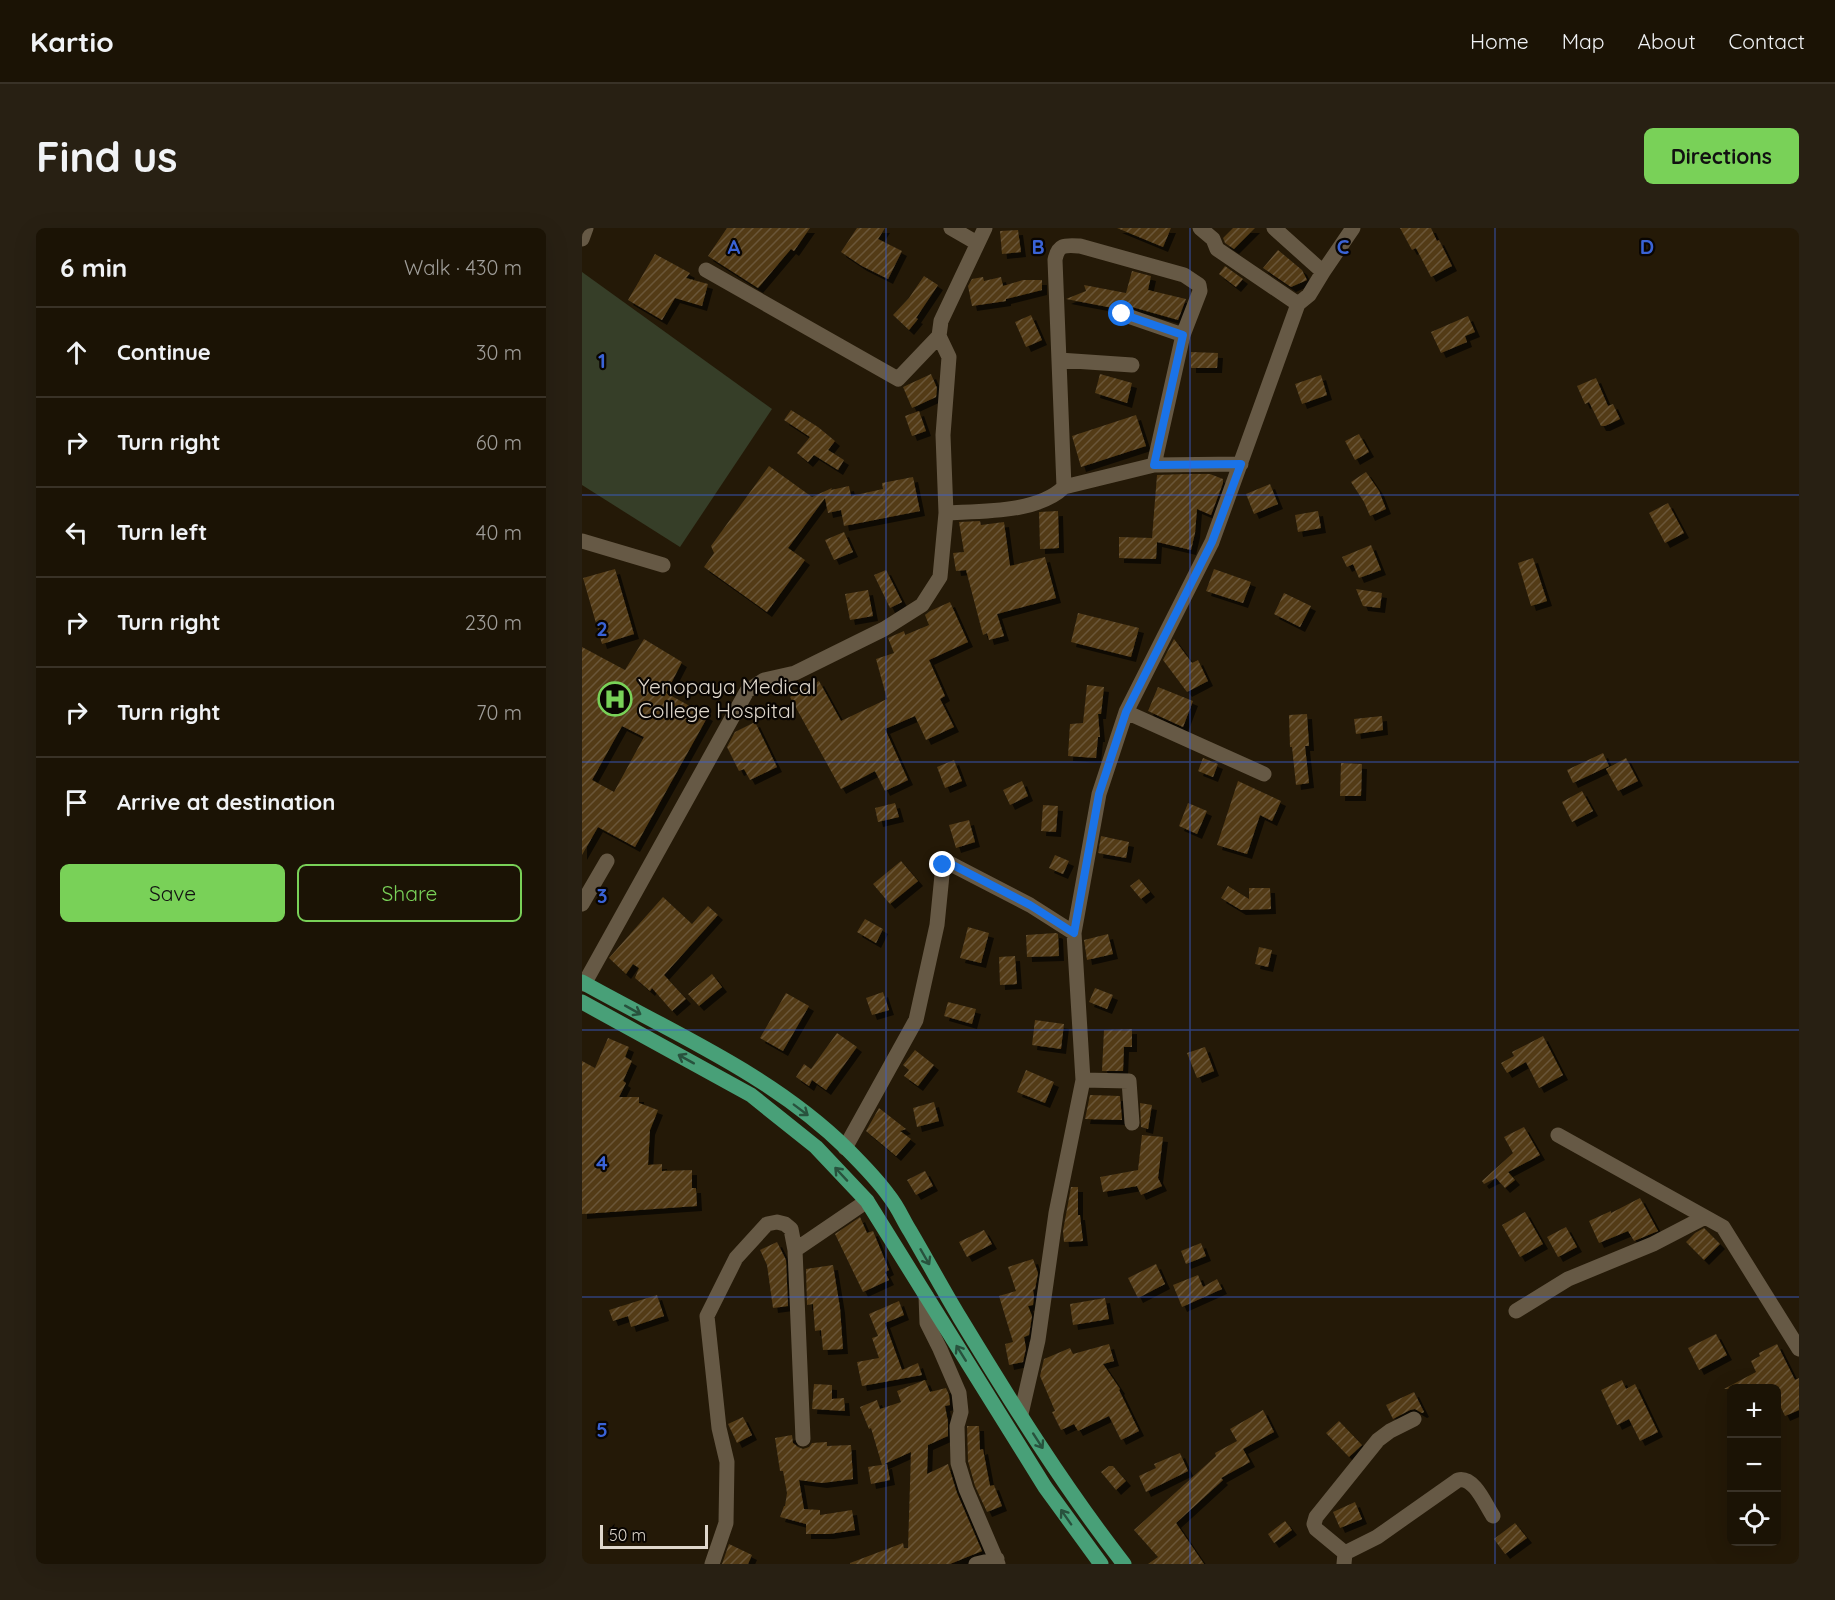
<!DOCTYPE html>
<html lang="en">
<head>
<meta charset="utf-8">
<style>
	body { margin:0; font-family:Quicksand,sans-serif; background:#282013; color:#f1f3f6 }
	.controls { position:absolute; right:18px; bottom:18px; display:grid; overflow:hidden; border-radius:9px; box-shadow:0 6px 24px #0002 }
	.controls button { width:54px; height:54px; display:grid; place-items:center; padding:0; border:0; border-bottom:2px solid #393227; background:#1b1305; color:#f1f3f6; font:30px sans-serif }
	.scale { position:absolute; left:18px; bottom:15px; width:108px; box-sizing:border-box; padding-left:6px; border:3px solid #dfd7cc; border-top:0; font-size:16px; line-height:21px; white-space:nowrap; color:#dfd7cc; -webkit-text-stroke:4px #090502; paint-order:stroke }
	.stop { position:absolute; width:18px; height:18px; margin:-14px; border:4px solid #1a73e8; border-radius:50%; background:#fff }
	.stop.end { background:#1a73e8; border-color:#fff; box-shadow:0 2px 6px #0008 }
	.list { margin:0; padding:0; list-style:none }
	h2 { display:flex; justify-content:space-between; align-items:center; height:78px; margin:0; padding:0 24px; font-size:26px }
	h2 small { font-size:20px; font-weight:400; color:#a09e9a }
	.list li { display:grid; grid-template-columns:39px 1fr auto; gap:18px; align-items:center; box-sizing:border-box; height:90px; padding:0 24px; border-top:2px solid #393227 }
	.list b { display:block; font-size:22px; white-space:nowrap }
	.list em { font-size:20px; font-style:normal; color:#a09e9a }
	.actions { display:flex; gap:12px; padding:18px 24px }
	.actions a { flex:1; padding:14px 0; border:2px solid #79d158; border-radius:9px; text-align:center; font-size:21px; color:#79d158 }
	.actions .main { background:#79d158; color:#111 }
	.icon { flex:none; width:33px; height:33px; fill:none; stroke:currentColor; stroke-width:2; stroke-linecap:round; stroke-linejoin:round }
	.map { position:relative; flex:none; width:1217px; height:1336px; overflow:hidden; border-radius:9px }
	header { display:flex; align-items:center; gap:36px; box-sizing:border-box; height:84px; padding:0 30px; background:#1b1305; border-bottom:2px solid #393227 }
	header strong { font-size:28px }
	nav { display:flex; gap:33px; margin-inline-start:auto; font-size:21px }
	.intro { display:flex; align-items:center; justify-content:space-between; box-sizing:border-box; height:144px; padding:0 36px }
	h1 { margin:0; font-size:42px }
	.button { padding:15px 27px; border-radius:9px; background:#79d158; color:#111; font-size:21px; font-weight:700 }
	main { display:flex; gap:36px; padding:0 36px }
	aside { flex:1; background:#1b1305; border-radius:9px; box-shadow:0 6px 24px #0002 }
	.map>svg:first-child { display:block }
</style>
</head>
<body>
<header>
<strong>Kartio</strong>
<nav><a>Home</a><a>Map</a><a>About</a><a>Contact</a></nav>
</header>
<div class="intro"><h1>Find us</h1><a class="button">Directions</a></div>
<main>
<aside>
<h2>6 min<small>Walk · 430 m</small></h2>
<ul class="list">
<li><svg class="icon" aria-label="ahead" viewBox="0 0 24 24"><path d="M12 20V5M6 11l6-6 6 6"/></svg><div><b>Continue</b></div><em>30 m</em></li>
<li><svg class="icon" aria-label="right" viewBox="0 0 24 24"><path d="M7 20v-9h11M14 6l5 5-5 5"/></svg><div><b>Turn right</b></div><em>60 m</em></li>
<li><svg class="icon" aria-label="left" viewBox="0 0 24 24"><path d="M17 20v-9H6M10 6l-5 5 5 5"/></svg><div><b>Turn left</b></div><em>40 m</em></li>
<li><svg class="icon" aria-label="right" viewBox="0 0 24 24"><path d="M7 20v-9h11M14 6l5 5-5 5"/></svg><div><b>Turn right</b></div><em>230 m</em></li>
<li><svg class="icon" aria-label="right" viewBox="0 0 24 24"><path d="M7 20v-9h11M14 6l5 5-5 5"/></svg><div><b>Turn right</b></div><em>70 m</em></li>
<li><svg class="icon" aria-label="arrive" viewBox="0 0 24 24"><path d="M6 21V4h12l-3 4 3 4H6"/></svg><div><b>Arrive at destination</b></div></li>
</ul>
<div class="actions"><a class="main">Save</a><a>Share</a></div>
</aside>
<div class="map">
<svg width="1217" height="1336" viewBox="0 0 1217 1336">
	<defs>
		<pattern id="building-hatch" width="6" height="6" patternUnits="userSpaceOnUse" patternTransform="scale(1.5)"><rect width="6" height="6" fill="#523b18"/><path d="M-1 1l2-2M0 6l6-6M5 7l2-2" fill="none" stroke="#6a5738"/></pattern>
		<filter id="shadow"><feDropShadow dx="5" dy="5" stdDeviation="0" flood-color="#0009"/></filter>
	</defs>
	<rect width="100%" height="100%" fill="#241907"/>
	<!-- grass -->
	<path fill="#363e28" d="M0 44 190 181 98 319 0 257Z"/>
	<!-- building -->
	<path fill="url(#building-hatch)" fill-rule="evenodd" filter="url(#shadow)" d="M145 0H228L212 23 209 21 176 60 126 28Z
		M275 0H303L296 11 320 23 306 51 280 38 259 24Z
		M535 0H589L581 19Z
		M651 0H673L652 21 643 15 641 10Z
		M818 0H849L855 13 857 12 870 38 849 49 834 20 830 22Z
		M436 2 439 24 420 26 418 3Z
		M696 22 720 42 725 52 709 59 681 40Z
		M73 26 108 45 104 50 126 56 120 78 93 70 80 92 46 72Z
		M643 38 661 51 654 59 637 46Z
		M550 43 569 48 566 62 604 71 596 92 543 77 531 76V80L484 71 504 63 502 57 544 65Z
		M342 48 356 57 334 90 336 91 327 102 311 87 327 70Z
		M401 49 402 53 419 49 421 58 441 52H460V62L424 71V73L390 78 386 58 390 51Z
		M449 87 460 112 444 119 433 94Z
		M886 88 893 104 883 108 885 114 859 125 849 104Z
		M609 124 636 125 635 140H609Z
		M349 146 355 160 354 169 330 180 321 159Z
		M518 146 550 155 545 175 513 165Z
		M739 147 745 167 720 176 713 156Z
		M1014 150 1026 178 1031 176 1038 191 1023 198H1019L1007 174 1003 176 995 158Z
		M209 182 236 199 253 213 246 222 262 232 256 242 232 227 226 234 215 225 228 209 202 192Z
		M337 183 344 203 330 208 323 188Z
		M554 187 564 218 499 239 490 208Z
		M777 206 787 224 773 232 763 213Z
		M187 238 230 269 250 260 249 262 267 258 269 268 301 261 300 255 331 249 338 283 262 298 259 282 246 285 243 270 206 320 223 332 185 384 122 339 132 325 129 318Z
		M784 244 797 263 804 281 788 288 782 274 769 254Z
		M604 246H628L641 251V255L629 287 615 281 613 305 609 322 575 314 574 331 537 330V309L570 310 575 247Z
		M688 256 696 276 672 286 664 266Z
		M1086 275 1102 305 1083 315 1067 285Z
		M476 283 477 320 458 321 457 284Z
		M736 283 739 300 716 304 713 287Z
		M398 293 399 297 422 294 428 338 463 329 474 370 415 386 422 408 407 412 405 405 401 407 384 342 374 343 371 325 382 324 377 294Z
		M262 304 271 324 252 332 243 312Z
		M789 317 799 342 777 350 771 336 765 339 760 329Z
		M951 330 965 373 949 378 936 335Z
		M33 341 52 406 20 416 1 350Z
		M632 341 669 354 661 375 624 363Z
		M304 342 320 374 308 380 292 347Z
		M774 361 800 365 798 380 781 378Z
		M286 362 291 388 268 392 263 366Z
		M702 365 729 378 718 399 692 386Z
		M368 374 386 414 347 432 363 468 358 471 372 499 344 512 333 488 303 501 326 552 303 563 293 543 259 561 208 469 237 453 259 493 305 471 294 431 312 425 306 410 322 403 323 407 347 397 343 387 348 383Z
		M496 385 557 400 549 429 489 414Z
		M62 411 100 434 84 465 126 488 53 619 16 599 0 627V419L43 442ZM40 498 62 509 32 564 10 552Z
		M592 411 610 435 616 432 626 453 605 464 581 432Z
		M505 457 522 459 519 486H516L518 509H516L514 530 486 528 488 496 501 495Z
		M576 459 611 473 601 499 566 483Z
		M725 486 727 518H723L727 555 714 557 710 519H708L707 487Z
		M800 488 801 502 774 506 772 491Z
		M173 494 195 539 168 552 162 541 157 543 145 519 153 504Z
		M1021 525 1027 538 991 555 985 542Z
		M621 530 636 536 631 549 616 543Z
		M1044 530 1056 553 1036 563 1024 541Z
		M372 532 380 553 363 560 355 539Z
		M759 535 780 536 779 568H758Z
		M440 553 446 568 428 577 421 562Z
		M656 553 699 573 690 593 678 587 665 626 635 617Z
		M1000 563 1011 583 990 594 980 574Z
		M313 575 317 589 296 594 293 580Z
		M606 575 625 583 615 606 597 598Z
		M461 577 476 578 474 604 459 603Z
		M387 592 393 614 374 620 367 597Z
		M519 608 547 614 544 630 516 625Z
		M473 627 487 633 481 646 467 640Z
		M319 633 336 653 308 676 291 656Z
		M557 651 568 664 559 671 548 658Z
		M646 658 667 671V660H688L689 681 659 682 639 670Z
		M81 669 110 696 126 678 136 687 82 747 104 771 90 783 70 760 68 763 53 750 57 740 51 736 44 746 27 730Z
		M283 691 301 701 294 715 275 704Z
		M386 699 407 705 399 735 378 730Z
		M474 705 476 706 477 728 445 729 444 707Z
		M526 706 531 726 505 732 502 712Z
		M677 719 690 722 686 739 673 736Z
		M433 728 435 756 418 757 417 729Z
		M130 746 140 759 117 778 106 766Z
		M513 760 531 767 525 781 507 774Z
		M301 764 307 782 290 787 284 770Z
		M204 765 227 778 201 823 178 810Z
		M366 774 394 781 390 796 362 788Z
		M453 792 482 796 479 821 450 817Z
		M550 801V819H542L541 843H520L522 802Z
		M255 805 275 819 244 862 230 852 227 858 214 849 222 836 229 841Z
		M961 808 981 847 957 860 944 834 925 845 919 835 932 828 930 824Z
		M26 810 47 819 43 829 50 833 41 853 44 855 37 869H57V875L76 882 68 902 66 937 80 936V943L110 942V960H114L115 978 0 986V833L13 840Z
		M623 819 632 843 615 850 605 825Z
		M333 822 352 837 336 858 322 848 327 842 321 837Z
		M444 842 472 854 463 875 435 864Z
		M508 867 538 868 540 892 503 891Z
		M352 874 357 893 335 899 331 880Z
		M558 875 570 877 566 901 559 899Z
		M297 880 324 901 318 903 329 911 314 928 284 903Z
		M942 899 958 927 926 944 933 952 923 960 914 950 902 956 900 953 931 925 922 909Z
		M560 907 581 909 576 950 580 958 559 967 555 958 521 964 518 949 556 942Z
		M343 943 351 958 334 967 325 952Z
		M489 959H496V987H498L501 1013 482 1014 481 1003Z
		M1058 970 1076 1003 1052 1013 1046 1003 1017 1015 1007 993 1029 983V985Z
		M943 984 961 1016 938 1029 920 997Z
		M278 989 285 1005 291 1003 307 1042 303 1044 307 1052 281 1064 253 1006Z
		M984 999 995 1019 976 1029 965 1009Z
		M1122 1000 1138 1016 1122 1032 1104 1014 1113 1005Z
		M402 1002 410 1016 385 1029 377 1014Z
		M195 1014 204 1032 206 1078 191 1080 185 1037 178 1022Z
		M619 1015 624 1028 604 1036 599 1023Z
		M451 1031 456 1045 453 1061 451 1062 452 1068 451 1077 446 1078 450 1088 447 1107 442 1109 444 1120 441 1134 427 1137 423 1116 431 1114 417 1068 434 1063 426 1039Z
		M574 1036 583 1056 556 1070 546 1050Z
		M251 1037 258 1080 261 1121 241 1122 239 1102 233 1103 231 1076 225 1077 224 1041Z
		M616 1047 621 1059 635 1051 640 1061 600 1079 591 1057Z
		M75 1067 82 1088 49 1099 46 1088 31 1093 27 1082Z
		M523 1070 527 1091 491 1097 488 1076Z
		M317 1073 322 1087 303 1095 320 1142 336 1135 340 1147 280 1158 275 1134 297 1130 290 1110 296 1108 287 1086Z
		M1134 1106 1145 1127 1117 1142 1106 1120Z
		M527 1116 532 1133 521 1136 538 1161 537 1162 557 1203 539 1212 527 1188 496 1203 492 1196 479 1202 470 1184 473 1183 458 1148 462 1131 488 1120 491 1126Z
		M1195 1116 1213 1152 1217 1150V1182L1203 1188 1194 1169V1161H1142L1174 1144 1169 1133 1178 1128 1177 1125Z
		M343 1152 348 1164 364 1160 367 1167 368 1177 363 1178 366 1194V1208L346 1217 345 1246 366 1236 375 1265 400 1323 368 1336H268V1335L321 1315 322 1320H326L329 1224 300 1237 289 1200 287 1201 278 1179 295 1172 298 1181 319 1174 315 1163Z
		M1040 1152 1044 1161 1053 1156 1076 1204 1058 1213 1047 1191 1035 1197 1019 1162Z
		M232 1156 250 1157V1171L262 1170 263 1183 230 1181Z
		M832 1164 842 1184 840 1185 833 1181 828 1182 811 1191 804 1177Z
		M681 1182 692 1204 661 1221 668 1234 639 1250 641 1252 594 1295 622 1336H566L576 1329 552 1302 634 1228 633 1225 655 1213 648 1201Z
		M161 1189 170 1207 155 1215 146 1196Z
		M757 1193 780 1217 767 1229 744 1205Z
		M385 1198H397L398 1222 401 1221 408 1258 412 1257 420 1278 405 1284 393 1258 386 1233Z
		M210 1207 211 1215 216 1219 221 1221 227 1219 230 1215 245 1214V1218L269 1217 271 1251 240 1255 217 1252 222 1281 238 1282V1287L270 1282 273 1302 247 1306H224V1296L198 1289 202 1278H203L205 1265 201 1243H198L193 1210Z
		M598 1225 606 1243 564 1264 557 1248 574 1240 572 1236Z
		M305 1236 308 1252 289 1256 286 1239Z
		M527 1238H531L544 1253 534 1262 519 1244Z
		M773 1274 780 1291 758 1300 751 1284Z
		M703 1293 710 1302 692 1315 686 1306Z
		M933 1295 945 1310 923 1326 912 1311Z
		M147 1316 170 1327 166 1336H140Z"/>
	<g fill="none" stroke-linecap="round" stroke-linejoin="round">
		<!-- minor -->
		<path stroke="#665945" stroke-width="15" d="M369 0 395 15
			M618 0 631 11 635 21 716 76
			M692 0 741 44 771 0
			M0 11 4 0
			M124 42 316 151 357 108 359 93 403 0
			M540 86 601 107
			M477 132 550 137
			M482 259 572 237
			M364 285C399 283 456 285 482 259L473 32C476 16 483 17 498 18L602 47 617 57 618 63 601 107 572 237 659 236
			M0 313 81 337
			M544 484 682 546
			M0 676 25 633
			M2 756 165 463 182 452 213 445 302 401 340 377 358 349 364 285 361 207 367 129 357 108
			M501 852 547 853 550 895
			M976 907 1141 999 1217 1121
			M263 920 334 792 355 697 361 637 367 635 448 677 492 705
			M213 1022 285 973
			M344 1068 345 1095 358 1121 377 1165 379 1184 375 1198 376 1235 384 1261 416 1336
			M934 1083 986 1051 1071 1016 1123 989
			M439 1186 456 1112 474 985 501 852 492 705 517 566 544 484 630 314 716 76 727 67 741 44
			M763 1325 795 1309 876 1252C892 1248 903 1276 911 1288
			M130 1336 144 1295 145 1234 137 1200 125 1088 154 1030 185 996 195 994 203 996 209 1001 213 1022 221 1211
			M394 1336 415 1331
			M762 1336 763 1325 734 1301 732 1296 734 1289 796 1212 808 1203 832 1191"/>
		<!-- major -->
		<path stroke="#48a078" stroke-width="15" d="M0 754C91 805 190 847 265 921 280 936 295 951 307 968 316 979 321 992 328 1003 345 1032 361 1062 378 1090 429 1174 482 1259 542 1336
			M0 774 169 867 234 919 285 973 463 1259 519 1336"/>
	</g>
	<!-- one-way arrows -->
	<defs><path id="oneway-shaft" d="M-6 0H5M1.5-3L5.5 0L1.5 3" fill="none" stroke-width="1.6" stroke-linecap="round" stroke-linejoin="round" transform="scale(1.5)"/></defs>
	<g stroke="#28523d">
		<use href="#oneway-shaft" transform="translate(51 782) rotate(29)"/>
		<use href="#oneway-shaft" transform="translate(104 831) rotate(-151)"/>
		<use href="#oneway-shaft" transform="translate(219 882) rotate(37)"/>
		<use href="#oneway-shaft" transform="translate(259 946) rotate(-133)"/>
		<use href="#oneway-shaft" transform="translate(343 1029) rotate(60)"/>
		<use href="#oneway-shaft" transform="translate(379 1125) rotate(-122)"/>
		<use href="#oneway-shaft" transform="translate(456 1213) rotate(57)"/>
		<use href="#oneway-shaft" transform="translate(484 1289) rotate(-125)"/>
	</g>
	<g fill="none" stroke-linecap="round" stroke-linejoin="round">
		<!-- route -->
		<path stroke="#1a73e8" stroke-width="8" d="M361 637 367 635 448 677 492 705 517 566 544 484 630 314 659 236 572 237 601 107 540 86"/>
	</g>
	<!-- grid -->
	<path fill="none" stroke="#3a63d6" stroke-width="1.5" stroke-opacity="0.55" d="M304 0V1336M608 0V1336M913 0V1336M0 267H1217M0 534H1217M0 802H1217M0 1069H1217"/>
	<!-- icons -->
	<defs>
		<g id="hospital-ring" transform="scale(1.725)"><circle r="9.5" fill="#090502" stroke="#79d158" stroke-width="1.5"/><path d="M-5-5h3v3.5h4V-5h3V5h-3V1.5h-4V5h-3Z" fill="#79d158"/></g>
	</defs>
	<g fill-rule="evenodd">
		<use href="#hospital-ring" x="33" y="471"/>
	</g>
	<g text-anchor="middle" stroke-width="4.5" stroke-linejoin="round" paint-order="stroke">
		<!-- poi labels -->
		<g font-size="21" fill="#dfd7cc" stroke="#090502" text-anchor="start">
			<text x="56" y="466">Yenopaya Medical<tspan x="56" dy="24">College Hospital</tspan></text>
		</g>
	</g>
	<g font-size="20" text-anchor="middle" font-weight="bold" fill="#3a63d6" stroke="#090502" stroke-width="4.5" stroke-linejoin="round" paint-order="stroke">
		<text x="152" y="26">A</text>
		<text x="456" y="26">B</text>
		<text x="761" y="26">C</text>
		<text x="1065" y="26">D</text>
		<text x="20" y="140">1</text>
		<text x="20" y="408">2</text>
		<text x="20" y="675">3</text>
		<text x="20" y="942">4</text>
		<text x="20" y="1209">5</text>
	</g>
</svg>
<div class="controls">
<button>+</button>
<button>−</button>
<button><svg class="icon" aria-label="locate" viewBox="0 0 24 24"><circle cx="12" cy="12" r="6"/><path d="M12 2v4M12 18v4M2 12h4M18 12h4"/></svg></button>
</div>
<div class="scale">50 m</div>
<div class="stop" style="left:540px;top:86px"></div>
<div class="stop end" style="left:361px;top:637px"></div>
</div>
</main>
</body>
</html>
